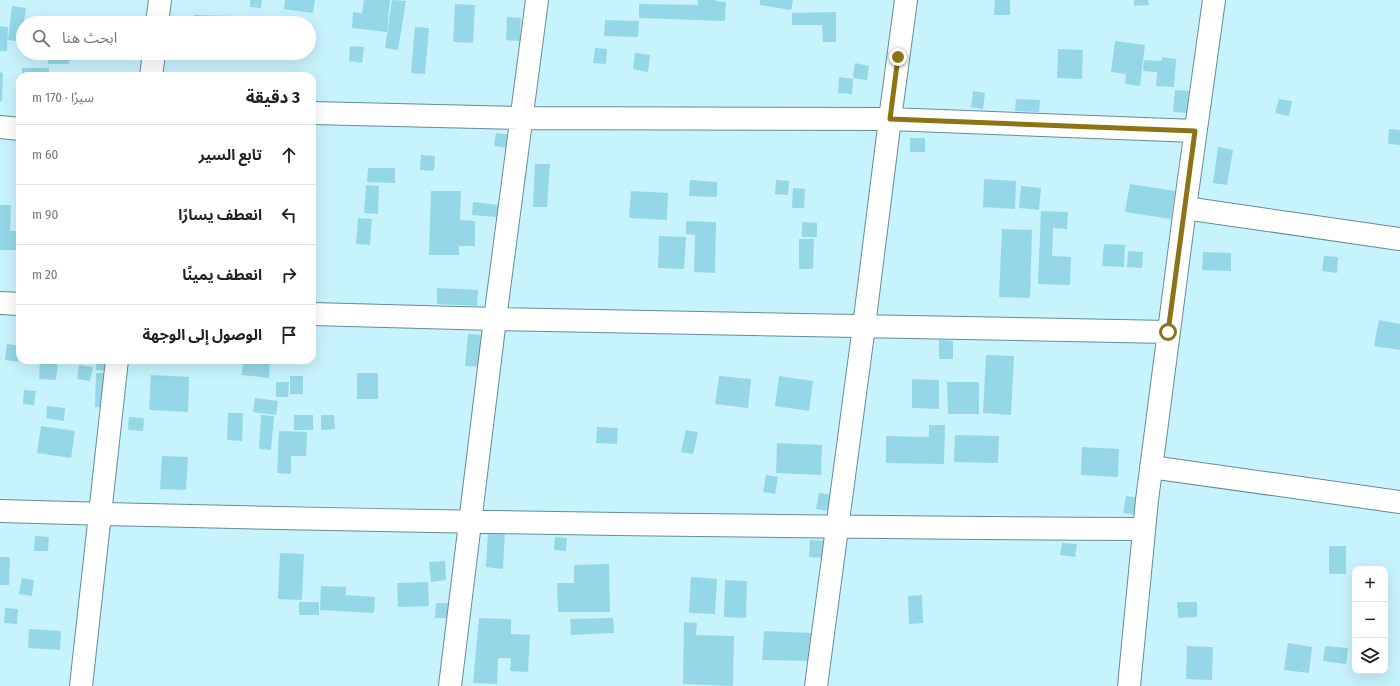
<!DOCTYPE html>
<html lang="ar">
<head>
<meta charset="utf-8">
<style>
	body { margin:0; font-family:"Fira Sans Condensed","Noto Sans Arabic",sans-serif; background:#f2f2f2; color:#222; direction:rtl }
	.controls { position:absolute; right:12px; bottom:12px; display:grid; overflow:hidden; border-radius:8px; box-shadow:0 4px 16px #0002 }
	.controls button { width:36px; height:36px; display:grid; place-items:center; padding:0; border:0; border-bottom:1px solid #e0e0e0; background:#fff; color:#222; font:20px sans-serif }
	.stop { position:absolute; width:12px; height:12px; margin:-9px; border:3px solid #8b7316; border-radius:50%; background:#fff }
	.stop.end { background:#8b7316; border-color:#fff; box-shadow:0 1px 4px #0008 }
	.list { margin:0; padding:0; list-style:none }
	h2 { display:flex; justify-content:space-between; align-items:center; height:52px; margin:0; padding:0 16px; font-size:17px }
	h2 small { font-size:13px; font-weight:400; color:#767676 }
	.list li { display:grid; grid-template-columns:26px 1fr auto; gap:12px; align-items:center; box-sizing:border-box; height:60px; padding:0 16px; border-top:1px solid #e0e0e0 }
	.list b { display:block; font-size:15px; white-space:nowrap }
	.list em { font-size:13px; font-style:normal; color:#767676 }
	.icon { flex:none; width:22px; height:22px; fill:none; stroke:currentColor; stroke-width:2; stroke-linecap:round; stroke-linejoin:round }
	.map { position:relative; flex:none; width:1400px; height:686px; overflow:hidden; direction:ltr }
	.search { position:absolute; background:#fff; box-shadow:0 4px 16px #0002; left:16px; top:16px; width:300px; height:44px; display:flex; align-items:center; gap:10px; box-sizing:border-box; padding:0 14px; border-radius:22px; color:#767676; font-size:15px }
	.panel { position:absolute; background:#fff; box-shadow:0 4px 16px #0002; left:16px; top:72px; width:300px; height:292px; border-radius:12px; direction:rtl }
	.map>svg:first-child { display:block }
</style>
</head>
<body>
<div class="map">
<svg width="1400" height="686" viewBox="0 0 1400 686">
	<rect width="100%" height="100%" fill="#c7f3fd"/>
	<!-- building -->
	<path fill="#95d7e6" d="M250 0H262L261 8 250 7Z
		M285 0H315L313 13 284 9Z
		M364 0H390L387 32 352 28 353 12 362 13Z
		M392 0 406 1 398 50 385 48Z
		M698 0H715V1L726 2 725 21 639 18V4L698 5Z
		M760 0H793L791 10 760 5Z
		M995 0H1010V15H994Z
		M1134 0H1148L1149 5 1134 6Z
		M455 4 475 5 473 43 453 42Z
		M12 6 26 8 21 42 8 40Z
		M836 12V42H823L822 25H792V13Z
		M194 15 233 16V23H194Z
		M507 17 521 18 520 41 506 40Z
		M605 20 639 21 638 37 604 36Z
		M0 26 8 27 7 51H0Z
		M415 27 429 28 425 74 411 73Z
		M1115 41 1145 45 1140 86 1125 84 1126 74 1111 72Z
		M350 46 364 47 362 63 349 61Z
		M595 48 607 49 606 64 593 63Z
		M1058 49 1083 50 1082 79 1057 78Z
		M48 53H70L69 64H48Z
		M76 53H100V56L76 55Z
		M635 53 650 55 648 72 633 69Z
		M1162 57 1176 59 1174 87 1156 86 1157 72 1143 71 1144 60 1161 61Z
		M855 63 869 66 867 80 853 78Z
		M22 68H49V76H22Z
		M0 72 3 73 2 101H0Z
		M839 77 853 79 852 94 838 93Z
		M1175 90 1189 91 1187 113 1173 112Z
		M973 91 985 93 983 109 971 107Z
		M1016 99 1040 100 1039 112 1015 111Z
		M1279 99 1292 101 1289 116 1275 113Z
		M1389 129 1400 130V145L1388 144Z
		M496 133 511 135 509 148 494 146Z
		M910 138H925V152H910Z
		M1218 147 1233 150 1227 185 1213 183Z
		M421 155 435 156 434 171 420 170Z
		M535 164H550L547 207H533Z
		M368 168H395V183L367 182Z
		M984 179 1016 181 1015 209 983 207Z
		M690 180 717 182V197L689 196Z
		M776 180 789 181 788 195 775 194Z
		M1130 184 1175 191 1171 219 1125 212Z
		M366 185 379 186 378 214 364 213Z
		M1021 186 1041 188 1039 210 1019 208Z
		M793 188 805 189 804 208H792Z
		M431 191H461L460 220 475 221V246H459V255H429Z
		M631 191 668 193 667 220 629 218Z
		M473 202 499 205 497 217 472 215Z
		M0 205H11L10 231H17V250H0Z
		M1041 211 1068 212 1067 229 1053 228 1052 256 1071 257 1070 285 1038 284Z
		M358 218 372 219 370 245 356 244Z
		M686 221 716 222 715 273 694 272 695 235 686 234Z
		M802 222 817 223V237H802Z
		M1002 229 1032 230 1030 298 999 297Z
		M659 236 686 237 684 269 658 268Z
		M799 239H814L813 269H799Z
		M1104 244 1125 245 1124 267 1102 266Z
		M1128 251 1143 252 1142 268 1127 267Z
		M1203 252 1231 253V271L1202 270Z
		M1324 256 1338 257 1337 273 1322 271Z
		M437 288 478 290 477 306 437 304Z
		M1379 320 1400 324V350L1374 346Z
		M468 334 486 335 484 367 465 366Z
		M939 340 953 341V359H939Z
		M7 344 20 346 18 362 5 360Z
		M986 355 1014 356 1011 415 983 413Z
		M40 360H58L56 380 39 379Z
		M97 360H110V371L96 370Z
		M243 360H270L269 378 242 375Z
		M79 365 93 367 90 381 77 379Z
		M96 373H107L106 408 95 407Z
		M357 373H378V399H357Z
		M151 375 189 377 188 412 149 410Z
		M290 376H303V394H290Z
		M719 376 751 379 748 408 715 404Z
		M779 376 813 381 809 411 775 406Z
		M912 379 939 380V409L912 408Z
		M276 382H289L288 397H276Z
		M947 382H979V414H948Z
		M24 390 36 391 34 405 23 404Z
		M255 398 278 401 276 415 253 412Z
		M47 406 65 408 64 421 46 418Z
		M228 413H243L242 441 227 440Z
		M261 415 274 416 271 450 259 449Z
		M294 415H313V430H294Z
		M321 415H334L335 429 321 430Z
		M129 417 144 418 143 431 128 430Z
		M929 425H945L944 464 886 463V436L929 437Z
		M41 426 75 431 71 458 37 453Z
		M597 427 618 428 617 444 596 443Z
		M686 430 698 432 693 454 681 452Z
		M279 431 307 432 306 456H291V474L277 473Z
		M955 435 999 436 998 463 954 462Z
		M777 443 822 445 821 475 776 473Z
		M1082 447 1119 449 1118 477 1081 475Z
		M162 456 188 457 186 490 160 489Z
		M766 475 778 477 775 494 763 492Z
		M819 493 832 495 829 511 816 509Z
		M1126 496 1140 498 1137 515 1123 513Z
		M488 530 505 531 503 569 486 567Z
		M35 536 49 537 48 551H34Z
		M555 537 567 538 566 551 554 550Z
		M810 540 826 541 824 558 809 557Z
		M1062 543 1077 544 1075 557 1060 555Z
		M1329 546H1346V574H1329Z
		M280 553 304 554 302 600 278 599Z
		M0 557H10L9 585H0Z
		M445 561 446 580 431 582 429 562Z
		M609 564 610 612H558L557 583H574V565Z
		M691 577 717 579 715 614 689 613Z
		M22 578 34 580 32 596 19 594Z
		M725 580 747 581 746 618 724 617Z
		M428 582 429 606 398 607 397 583Z
		M321 586 346 587V595L375 597 374 613 320 610Z
		M922 595 923 623 909 624 908 596Z
		M299 602H319V615H299Z
		M1177 602H1197V617L1178 618Z
		M436 603H449V618H435Z
		M5 608 18 609 17 624 4 623Z
		M479 618 511 619V634L530 635 528 672 510 671 511 658H498L497 684 473 683Z
		M613 618 614 633 571 635 570 619Z
		M684 622 697 623 696 635 734 636 733 686 683 684Z
		M29 629 61 631 60 650 28 648Z
		M764 631 812 633 811 661 762 660Z
		M1288 643 1312 647 1309 673 1284 670Z
		M1187 646 1213 647 1212 680 1186 679Z
		M1325 646 1348 648 1346 664 1323 661Z"/>
	<g fill="none" stroke-linecap="round" stroke-linejoin="round">
		<!-- minor casing -->
		<g stroke="#648d96" stroke-width="24">
			<path id="minor" d="M157 23 160 0
				M151 76 154 53
				M312 113 521 118 890 119 1195 131
				M0 127 20 129
				M1185 208 1400 239
				M0 303 20 304
				M312 314 495 319 1168 332
				M1151 467 1400 502
				M0 511C381 522 763 527 1144 529
				M81 686 117 360
				M450 686 495 319 537 0
				M816 686 864 326 890 119 906 0
				M1129 686 1147 500 1185 208 1214 0"/>
		</g>
		<!-- minor -->
		<use href="#minor" stroke="#fff" stroke-width="22"/>
	</g>
	<g fill="none" stroke-linecap="round" stroke-linejoin="round">
		<!-- route -->
		<path stroke="#8b7316" stroke-width="5" d="M898 57 890 119 1195 131 1168 332"/>
	</g>
</svg>
<div class="controls">
<button>+</button>
<button>−</button>
<button><svg class="icon" aria-label="layers" viewBox="0 0 24 24"><path d="M12 4l9 5-9 5-9-5zM3 14l9 5 9-5"/></svg></button>
</div>
<div class="stop" style="left:1168px;top:332px"></div>
<div class="stop end" style="left:898px;top:57px"></div>
<div class="search"><svg class="icon" aria-label="search" viewBox="0 0 24 24"><circle cx="10" cy="10" r="6"/><path d="M15 15l6 6"/></svg>ابحث هنا</div>
<section class="panel">
<h2>3 دقيقة<small>سيرًا · 170 m</small></h2>
<ul class="list">
<li><svg class="icon" aria-label="ahead" viewBox="0 0 24 24"><path d="M12 20V5M6 11l6-6 6 6"/></svg><div><b>تابع السير</b></div><em>60 m</em></li>
<li><svg class="icon" aria-label="left" viewBox="0 0 24 24"><path d="M17 20v-9H6M10 6l-5 5 5 5"/></svg><div><b>انعطف يسارًا</b></div><em>90 m</em></li>
<li><svg class="icon" aria-label="right" viewBox="0 0 24 24"><path d="M7 20v-9h11M14 6l5 5-5 5"/></svg><div><b>انعطف يمينًا</b></div><em>20 m</em></li>
<li><svg class="icon" aria-label="arrive" viewBox="0 0 24 24"><path d="M6 21V4h12l-3 4 3 4H6"/></svg><div><b>الوصول إلى الوجهة</b></div></li>
</ul>
</section>
</div>
</body>
</html>
